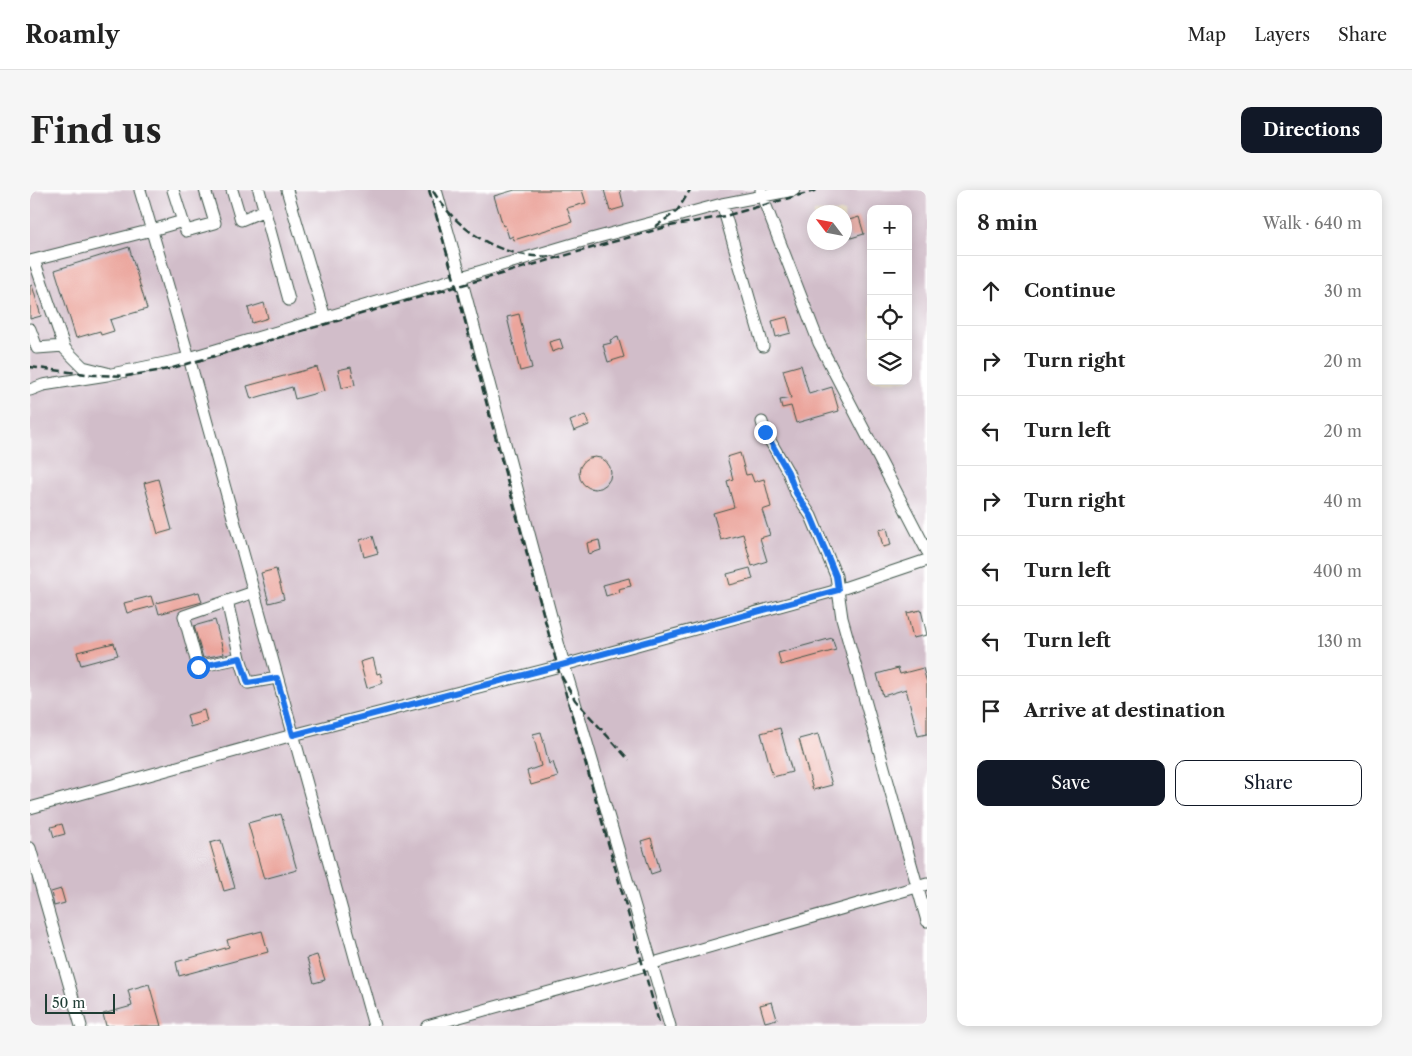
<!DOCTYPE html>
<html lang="en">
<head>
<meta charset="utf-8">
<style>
	body { margin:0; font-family:"Libre Caslon Text",serif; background:#f6f6f6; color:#222 }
	.controls { position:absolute; right:15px; top:15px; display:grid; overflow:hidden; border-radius:10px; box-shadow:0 2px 12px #0003 }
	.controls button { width:45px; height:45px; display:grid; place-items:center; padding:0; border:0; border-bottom:1px solid #e0e0e0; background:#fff; color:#222; font:25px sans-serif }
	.compass { position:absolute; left:777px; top:15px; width:45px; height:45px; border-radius:50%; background:#fff; box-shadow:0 2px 12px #0003; rotate:302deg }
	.scale { position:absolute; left:15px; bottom:12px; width:70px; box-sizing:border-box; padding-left:5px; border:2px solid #1f3d34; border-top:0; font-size:14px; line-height:18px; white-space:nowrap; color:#1f3d34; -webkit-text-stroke:4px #fff; paint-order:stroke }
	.stop { position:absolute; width:15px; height:15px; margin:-11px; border:4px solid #1a73e8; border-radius:50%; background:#fff }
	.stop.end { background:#1a73e8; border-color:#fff; box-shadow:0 1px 5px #0008 }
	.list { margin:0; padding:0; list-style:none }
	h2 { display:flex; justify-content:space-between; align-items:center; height:65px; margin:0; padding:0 20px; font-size:21px }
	h2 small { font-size:16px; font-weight:400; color:#767676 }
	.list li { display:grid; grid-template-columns:32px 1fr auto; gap:15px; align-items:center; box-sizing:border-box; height:70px; padding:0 20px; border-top:1px solid #e0e0e0 }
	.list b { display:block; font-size:19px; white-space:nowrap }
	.list em { font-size:16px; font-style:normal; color:#767676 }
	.actions { display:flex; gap:10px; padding:15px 20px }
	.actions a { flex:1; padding:11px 0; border:1px solid #111827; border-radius:10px; text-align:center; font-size:18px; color:#111827 }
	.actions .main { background:#111827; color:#fff }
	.icon { flex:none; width:28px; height:28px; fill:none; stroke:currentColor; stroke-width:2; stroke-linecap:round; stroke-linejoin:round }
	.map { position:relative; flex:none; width:897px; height:836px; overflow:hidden; border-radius:10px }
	header { display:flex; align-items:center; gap:30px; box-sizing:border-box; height:70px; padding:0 25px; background:#fff; border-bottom:1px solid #e0e0e0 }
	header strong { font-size:24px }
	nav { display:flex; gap:28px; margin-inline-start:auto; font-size:18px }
	.intro { display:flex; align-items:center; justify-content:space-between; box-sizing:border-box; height:120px; padding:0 30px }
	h1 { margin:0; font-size:35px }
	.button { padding:12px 22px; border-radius:10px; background:#111827; color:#fff; font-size:18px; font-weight:700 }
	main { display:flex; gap:30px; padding:0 30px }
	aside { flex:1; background:#fff; border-radius:10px; box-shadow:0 2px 12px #0003 }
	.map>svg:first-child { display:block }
</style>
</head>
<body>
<header>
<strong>Roamly</strong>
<nav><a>Map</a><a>Layers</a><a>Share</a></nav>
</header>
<div class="intro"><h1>Find us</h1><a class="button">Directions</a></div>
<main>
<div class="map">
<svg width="897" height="836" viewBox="0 0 897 836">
	<rect width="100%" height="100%" fill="#fff"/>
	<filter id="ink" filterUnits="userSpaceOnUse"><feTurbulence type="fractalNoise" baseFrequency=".02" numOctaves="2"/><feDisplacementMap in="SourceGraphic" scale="10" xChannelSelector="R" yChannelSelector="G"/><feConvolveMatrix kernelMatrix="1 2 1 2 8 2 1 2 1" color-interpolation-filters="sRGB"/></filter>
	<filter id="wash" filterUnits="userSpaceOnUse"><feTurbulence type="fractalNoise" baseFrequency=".0096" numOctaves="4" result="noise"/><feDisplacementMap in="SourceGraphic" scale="20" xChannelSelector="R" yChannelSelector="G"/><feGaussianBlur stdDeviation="1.12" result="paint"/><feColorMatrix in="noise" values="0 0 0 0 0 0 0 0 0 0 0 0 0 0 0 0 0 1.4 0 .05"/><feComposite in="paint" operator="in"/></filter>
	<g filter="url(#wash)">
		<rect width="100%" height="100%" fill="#ecdfbd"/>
		<!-- industrial -->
		<path fill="#d1bdc9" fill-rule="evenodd" d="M0 0H897V836H0ZM841 19H878V191H841ZM784 22H814V52H784Z"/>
		<g id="blocks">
			<!-- building -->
			<path fill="#eba59c" d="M485 0H552L556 13 537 18 542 32 484 50 483 46 479 48 475 35 473 36 464 6Z
				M574 0H590L594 17 580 21Z
				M829 27 834 44 821 48 816 31Z
				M99 57 117 119 80 130 84 141 71 145 70 141 46 148 25 80Z
				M2 95 11 126 0 129V96Z
				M234 113 238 128 222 133 218 118Z
				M489 124 502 178 490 181 477 127Z
				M757 127 761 143 746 147 742 131Z
				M588 147 594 167 578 172 573 155 581 153 580 150Z
				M530 149 533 158 522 162 519 152Z
				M771 175 779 204 802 197 809 221 766 233 761 216 752 218 750 210 761 208 753 180Z
				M287 177 294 201 265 209 262 197 221 209 217 196Z
				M321 177 325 195 312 198 308 180Z
				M555 225 559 235 544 241 540 231Z
				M710 263 716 285 721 284 724 292 734 289 741 317 732 320 740 345 730 348 737 371 722 376 713 344 691 350 683 323 704 317 697 291 703 289 697 267Z
				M549 283a16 16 0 1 1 32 0a16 16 0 1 1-32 0Z
				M128 289 142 340 128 344 114 293Z
				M857 338 861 355 853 357 849 340Z
				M343 346 348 363 334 367 330 350Z
				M569 350 571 360 559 364 557 353Z
				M720 378 723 389 700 395 697 384Z
				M246 379 254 409 239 413 231 383Z
				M599 388 601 396 588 399 589 402 576 406 573 395Z
				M169 402 172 412 129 424 126 413Z
				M121 406 124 416 97 423 94 413Z
				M891 420 897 445 883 448 877 423Z
				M185 430 194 464 173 468 164 436Z
				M802 448 806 460 751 475 748 463Z
				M84 453 88 465 51 475 47 462Z
				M343 468 347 484 350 483 353 493 337 498 330 472Z
				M868 478 870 484 893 478 897 493V544L888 546 876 499 853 506 847 484Z
				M174 520 177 532 160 537 157 525Z
				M750 538 762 582 743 587 731 543Z
				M511 542 519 574 523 572 528 587 501 595 497 581 511 576 503 544Z
				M788 544 802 595 783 600 769 549Z
				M251 624 267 680 234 689 218 633Z
				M32 634 35 644 24 647 21 637Z
				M621 648 630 681 621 684 611 651Z
				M191 650 205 698 194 701 180 653Z
				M31 699 35 713 24 716 21 702Z
				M232 741 238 762 149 786 146 772 199 757 197 750Z
				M287 765 295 790 284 793 277 768Z
				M119 794 131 836H76L73 824 102 816 98 800Z
				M742 812 747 829 735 832 730 815Z"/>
		</g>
	</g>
	<g filter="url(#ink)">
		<use href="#blocks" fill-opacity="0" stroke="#3e5549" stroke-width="1"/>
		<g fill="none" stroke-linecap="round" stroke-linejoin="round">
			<!-- minor casing -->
			<g stroke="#3e5549" stroke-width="13">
				<path id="minor" d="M110 0 159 168 344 836
					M143 0 156 41 185 33 175 0
					M202 0 211 30 235 20
					M229 0 259 110
					M257 0 295 128
					M406 0 431 88 534 475 640 836
					M731 0 732 6 789 153 897 361
					M692 14 733 156
					M4 70 35 159 53 177 77 183
					M0 71 122 40 153 31
					M0 139 7 158 34 156
					M0 200 13 195 77 185 159 168 546 53 692 14 764 0
					M732 232 735 242 758 282 766 303 781 326 806 386 812 428 897 731
					M197 411 210 468 218 493 247 488
					M210 468 168 477 154 426 224 402
					M0 618 263 545 534 475 808 400 897 370
					M0 658 51 836
					M397 836 613 776 897 694"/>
			</g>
			<!-- minor -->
			<use href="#minor" stroke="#fff" stroke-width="11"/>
			<!-- rail -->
			<path stroke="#1f3d34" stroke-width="2.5" stroke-dasharray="8 4" stroke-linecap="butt" d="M399 0 424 89 465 246 529 482 545 510 599 570
				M403 1C428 42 473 70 522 66
				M625 37 647 21 660 0
				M0 177 64 185 96 186 139 179 593 49 640 36 695 26 788 0
				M535 501 630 836"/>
		</g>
	</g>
	<g fill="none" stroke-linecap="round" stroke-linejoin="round" filter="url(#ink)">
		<!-- route -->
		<path stroke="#1a73e8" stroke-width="6" d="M168 477 210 468 218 493 247 488 263 545 528 476 808 400 806 386 781 326 766 303 758 282 735 242"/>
	</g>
</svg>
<div class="controls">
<button>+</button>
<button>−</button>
<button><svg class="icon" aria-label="locate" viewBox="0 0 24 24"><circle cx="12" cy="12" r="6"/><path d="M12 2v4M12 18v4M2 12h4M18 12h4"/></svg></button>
<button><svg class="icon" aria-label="layers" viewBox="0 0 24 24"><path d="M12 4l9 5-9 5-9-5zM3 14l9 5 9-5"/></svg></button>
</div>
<svg class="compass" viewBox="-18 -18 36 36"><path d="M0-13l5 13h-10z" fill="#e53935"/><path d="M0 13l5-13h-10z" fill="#767676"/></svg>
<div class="scale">50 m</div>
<div class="stop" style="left:168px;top:477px"></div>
<div class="stop end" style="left:735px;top:242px"></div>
</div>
<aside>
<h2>8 min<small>Walk · 640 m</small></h2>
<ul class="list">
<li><svg class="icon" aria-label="ahead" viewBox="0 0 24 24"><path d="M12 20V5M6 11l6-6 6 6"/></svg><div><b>Continue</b></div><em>30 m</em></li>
<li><svg class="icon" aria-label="right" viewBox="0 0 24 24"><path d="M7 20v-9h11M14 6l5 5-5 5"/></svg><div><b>Turn right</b></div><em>20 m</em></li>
<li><svg class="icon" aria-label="left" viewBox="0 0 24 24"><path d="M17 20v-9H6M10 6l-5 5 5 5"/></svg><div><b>Turn left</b></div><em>20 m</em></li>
<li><svg class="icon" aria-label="right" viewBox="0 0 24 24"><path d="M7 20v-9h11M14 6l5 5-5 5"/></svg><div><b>Turn right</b></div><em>40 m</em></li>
<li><svg class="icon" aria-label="left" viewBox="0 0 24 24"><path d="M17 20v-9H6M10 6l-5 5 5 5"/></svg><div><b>Turn left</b></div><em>400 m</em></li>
<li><svg class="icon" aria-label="left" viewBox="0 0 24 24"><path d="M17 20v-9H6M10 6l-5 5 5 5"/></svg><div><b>Turn left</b></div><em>130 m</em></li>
<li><svg class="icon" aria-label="arrive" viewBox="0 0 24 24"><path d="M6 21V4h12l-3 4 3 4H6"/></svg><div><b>Arrive at destination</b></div></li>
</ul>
<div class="actions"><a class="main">Save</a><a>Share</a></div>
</aside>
</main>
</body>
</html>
